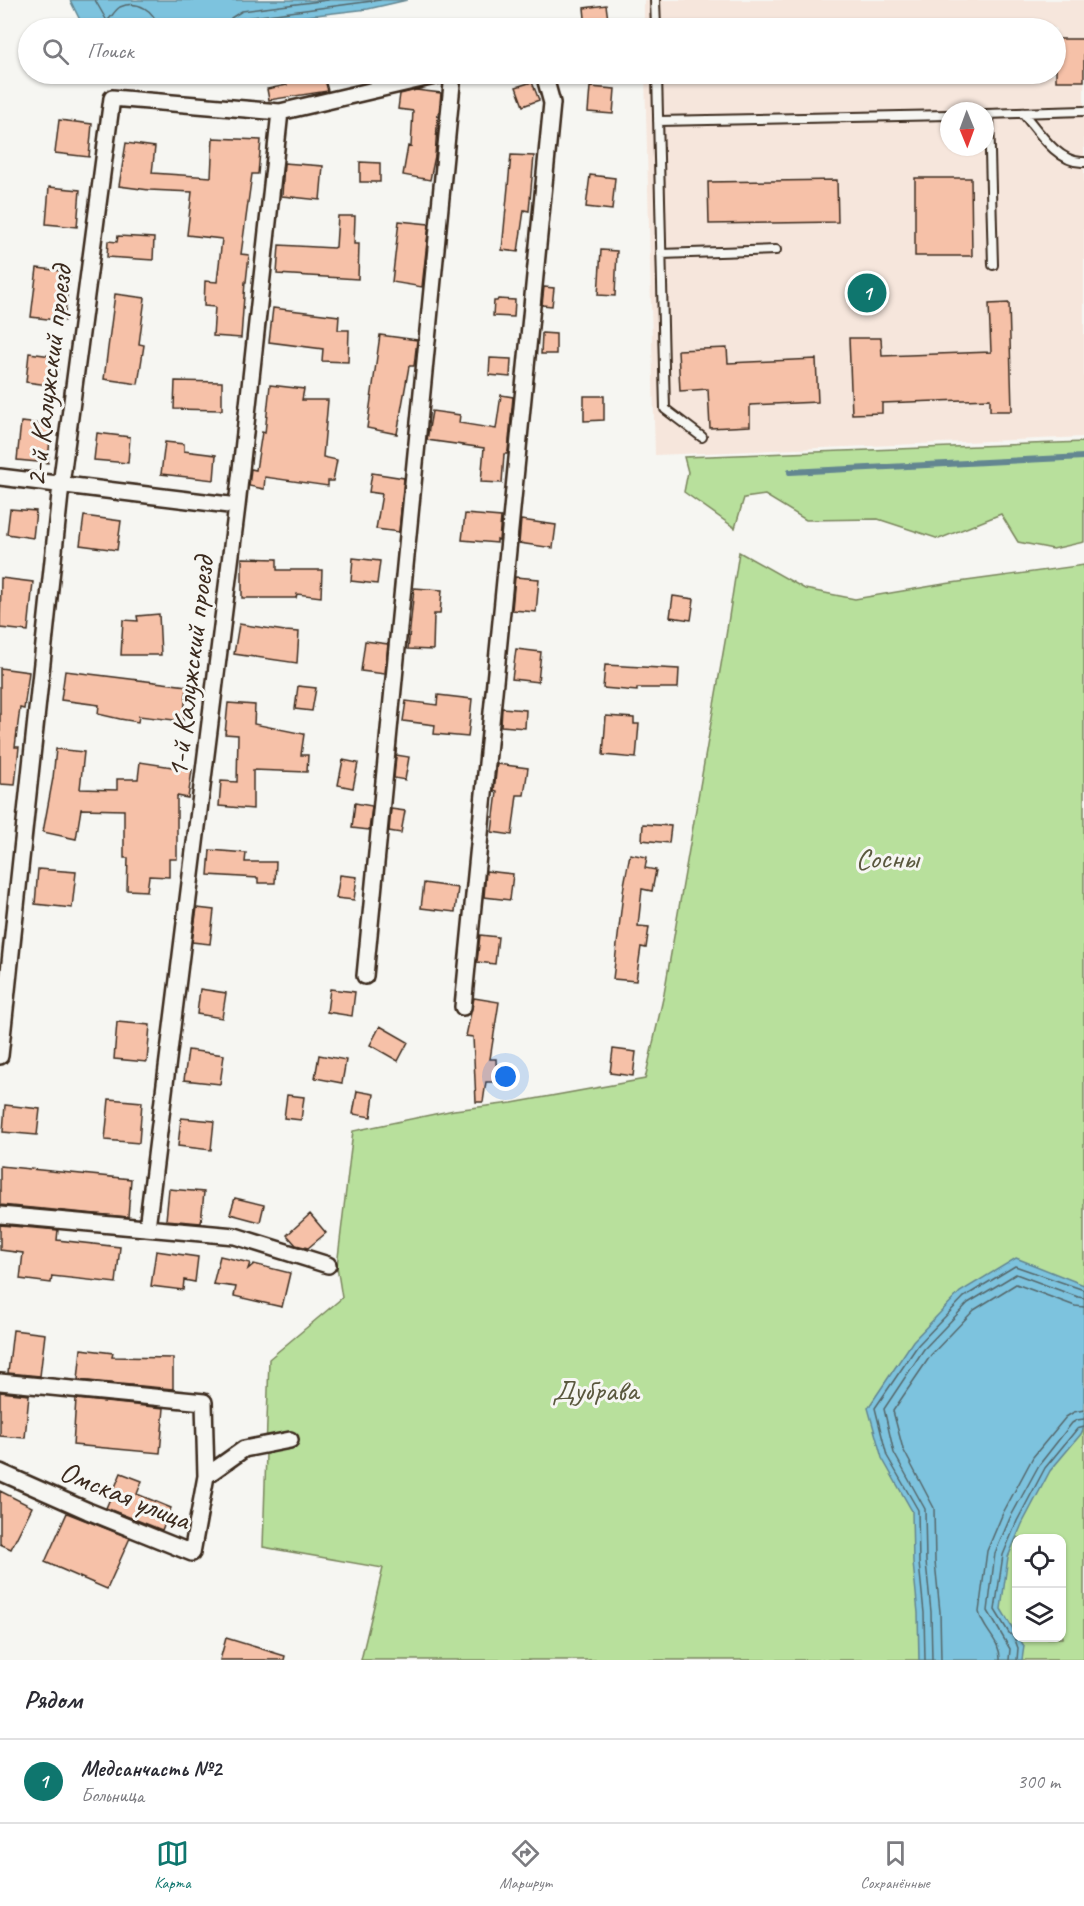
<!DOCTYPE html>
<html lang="ru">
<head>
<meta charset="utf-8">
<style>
	body { margin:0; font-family:Caveat,sans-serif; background:#f7f7f7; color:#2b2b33 }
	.controls { position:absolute; right:18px; bottom:18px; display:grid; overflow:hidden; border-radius:12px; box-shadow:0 2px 4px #0004 }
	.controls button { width:54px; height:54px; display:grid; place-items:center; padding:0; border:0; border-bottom:2px solid #e1e1e2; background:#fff; color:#2b2b33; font:30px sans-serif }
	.compass { position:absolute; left:940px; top:102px; width:54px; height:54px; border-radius:50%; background:#fff; box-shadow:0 2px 4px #0004; rotate:179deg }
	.you { position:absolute; left:506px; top:1077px; width:21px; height:21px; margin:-15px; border:4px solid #fff; border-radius:50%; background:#1a73e8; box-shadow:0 0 0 9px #1a73e833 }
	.badge { display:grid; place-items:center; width:39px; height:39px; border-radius:50%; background:#0f766e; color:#fff; font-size:20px; font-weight:700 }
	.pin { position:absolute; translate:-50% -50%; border:3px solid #fff; box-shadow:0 2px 6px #0006 }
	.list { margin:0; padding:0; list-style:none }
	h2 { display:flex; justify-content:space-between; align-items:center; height:78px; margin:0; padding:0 24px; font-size:26px }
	h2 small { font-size:20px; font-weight:400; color:#7c7c81 }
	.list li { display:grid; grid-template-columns:39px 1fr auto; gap:18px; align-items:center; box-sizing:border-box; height:84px; padding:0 24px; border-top:2px solid #e1e1e2 }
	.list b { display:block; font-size:22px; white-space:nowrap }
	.list p { margin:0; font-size:20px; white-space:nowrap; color:#7c7c81 }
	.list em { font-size:20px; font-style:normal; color:#7c7c81 }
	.icon { flex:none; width:33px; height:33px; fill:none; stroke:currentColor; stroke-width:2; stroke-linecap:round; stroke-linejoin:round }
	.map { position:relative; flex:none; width:1084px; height:1660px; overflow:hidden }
	.search { position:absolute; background:#fff; box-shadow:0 2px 4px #0004; left:18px; right:18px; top:18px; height:66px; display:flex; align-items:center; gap:15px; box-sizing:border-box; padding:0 21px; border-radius:33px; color:#7c7c81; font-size:22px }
	.sheet { height:162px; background:#fff }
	nav { display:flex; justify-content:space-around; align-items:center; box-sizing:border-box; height:84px; border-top:2px solid #e1e1e2; background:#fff; font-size:16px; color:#7c7c81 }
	nav a { display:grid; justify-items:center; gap:3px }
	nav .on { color:#0f766e }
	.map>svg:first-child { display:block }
</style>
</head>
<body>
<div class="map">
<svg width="1084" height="1660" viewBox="0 0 1084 1660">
	<rect width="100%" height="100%" fill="#f6f6f2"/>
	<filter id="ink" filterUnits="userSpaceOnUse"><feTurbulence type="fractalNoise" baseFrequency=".0167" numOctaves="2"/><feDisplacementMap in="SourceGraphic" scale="12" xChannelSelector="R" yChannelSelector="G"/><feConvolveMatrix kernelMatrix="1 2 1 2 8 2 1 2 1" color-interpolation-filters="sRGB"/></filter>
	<g filter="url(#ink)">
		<!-- built -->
		<path fill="#f6e6dc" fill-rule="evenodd" d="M644 0H1084V437L655 455 645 74H1056V28H644ZM949 111H985V147H949Z"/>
		<!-- green -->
		<path fill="#b8e09c" stroke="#7a855d" stroke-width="1.5" fill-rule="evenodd" d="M1084 442V542L1053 549 1018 542 1001 514 939 539 878 519 806 520 765 495 744 498 735 528 684 492 688 472 684 457Z
			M739 552 805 589 855 599 944 584 1084 565V1660H361L383 1568 263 1547 269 1359 342 1298 337 1266 353 1131 454 1110 512 1103 645 1079 664 994 726 636ZM1016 1538H1062V1638H1016Z"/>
		<!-- water -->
		<path fill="#7dc3de" stroke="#638691" stroke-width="1.5" d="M70 0H407L368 9 246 23 238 28H141L133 25 109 28H84Z
			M1016 1258 1084 1285V1427L1081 1434 1050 1471 1022 1524 1008 1557 1001 1609 1016 1634V1638H1019L1024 1646 1022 1660H919L918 1613 913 1563 912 1511 882 1458 868 1408 913 1341 960 1292Z"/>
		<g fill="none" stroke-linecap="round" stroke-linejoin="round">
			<!-- shore -->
			<path stroke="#55676b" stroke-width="1.5" d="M95 0 107 21C112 17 114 11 120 7 137 0 156 10 157 28
				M228 28 231 18 242 11 328 0
				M236 28 237 22 245 18 380 0
				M925 1660 924 1613 919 1563 918 1510 887 1456 875 1408 918 1345 964 1297 1015 1266 1084 1290
				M932 1660 931 1612 926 1562 925 1509 894 1453 884 1409 924 1349 968 1303 1016 1274 1078 1297 1084 1298
				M941 1660 940 1612 935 1562 934 1508 903 1449 893 1411 931 1355 974 1310 1016 1284 1075 1306 1084 1307
				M1000 1660C1001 1640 983 1631 979 1612L987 1551 1003 1513 1033 1457 1066 1417 1074 1412 1084 1410
				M1009 1660 1010 1649 988 1611 995 1553 1010 1518 1039 1465 1072 1423 1077 1420 1084 1419
				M1017 1660 1018 1648 1014 1637 1009 1633 995 1610 1003 1555 1017 1521 1045 1468 1077 1429 1084 1427"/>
			<!-- stream -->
			<path stroke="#638691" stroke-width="6" d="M790 472 1084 457"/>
		</g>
		<!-- building -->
		<path fill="#f6c1a8" stroke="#3b2a1e" stroke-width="1.5" d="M606 5 609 27 586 28 584 8Z
			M1056 39H1084V81H1056Z
			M296 74H308L309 79 324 76 328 91 269 100 267 89 287 85 286 75Z
			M532 82 539 100 523 106 516 87Z
			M590 87 615 89 613 114 588 112Z
			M416 90 441 93 439 113H438L435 156 430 180 403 175 408 146 411 147 413 111 398 109 400 94Z
			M59 120 92 124 89 157 55 153Z
			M213 138 261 140 258 174H252L241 254 249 255 246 282H245L241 338 213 336 215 307 204 306 205 281 217 282 222 239 187 235 192 192 149 190 119 186 126 143 155 147 152 173 211 177Z
			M511 155 534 156 529 211 524 210 518 252 502 250Z
			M360 162 380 163V182H360Z
			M284 163 323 166 320 200 282 196Z
			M590 175 615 178 612 210 586 207Z
			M915 178H971L972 256H915Z
			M837 180 838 222 709 224 708 182Z
			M49 187 80 190 77 227 46 224Z
			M338 216H355L354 244H359L358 279 277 274 279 245 334 248 336 247Z
			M399 221 429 224 422 287 392 282Z
			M118 236 154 238 153 260 107 257 108 241 117 242Z
			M601 250 617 251 615 296 598 295Z
			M37 268 70 272 64 321 31 317Z
			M544 287 554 288 552 306 542 305Z
			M115 294 145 298 139 344 144 345 138 384 104 379Z
			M498 299 515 300 514 317 493 316 494 301H497Z
			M1009 303 1012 411H990V399L882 403V413L852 414 849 338H881L882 356 991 352 989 304Z
			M273 308 339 316 338 330H349L348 362 322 361 323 349 269 342Z
			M542 333 556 334V354H541Z
			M380 335 417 340 414 366H409L397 434 367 428Z
			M727 348 728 363 816 359 818 402 750 405V426L710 428 708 389 680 391 678 350Z
			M29 353 59 357 56 386 26 382Z
			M490 358 511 359 510 377 489 375Z
			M175 381 222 382V410L174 409Z
			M270 385 304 389 302 400H328L323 457 337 460 333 481H328V486L265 477 264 489 249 486 251 469 256 470 262 432 265 433Z
			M501 395 513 397 508 451 507 454H504L502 483 481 482 484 448 427 440 432 411 460 415 459 423 496 429Z
			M584 396H604V420L584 421Z
			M21 422 51 425 48 463 17 460Z
			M97 433 130 437 128 463 94 460Z
			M165 442 184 444V451L216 455 214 480 161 474Z
			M372 473 404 478 399 532 376 529 382 494 369 492Z
			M10 509 36 511 33 538 7 534Z
			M465 514 501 517 499 540 497 539V543L462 540Z
			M84 516 121 521 117 550 80 545Z
			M521 520 556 525 553 548 519 543Z
			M242 558 277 559V570H322L321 597 297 594 296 598H242Z
			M353 558 380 561 377 584 351 581Z
			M515 577 539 579 536 612 512 610Z
			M1 578 33 582 28 631 0 628Z
			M414 588 442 590 440 614H434L433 650 408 649Z
			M673 596 694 599 691 620 670 617Z
			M159 614 161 655H121L123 620 138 621 137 616Z
			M239 624 285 631 299 632 297 663 234 654Z
			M365 641 388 644 385 674 361 671Z
			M516 649 541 652 538 682 512 679Z
			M605 665 679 669 678 688H637V691L603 688Z
			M0 668 29 672 24 709 20 708 15 747H19L15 785 0 784Z
			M65 671 187 686 183 721 139 716 138 722 120 719 98 714 99 705 61 700Z
			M298 686 316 688 312 711 295 709Z
			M438 695 472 699 468 737 434 734 435 725 403 721 406 701 437 705Z
			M228 703 255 705 254 724 304 734 301 755H308L307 772 253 770V809L219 806 221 781 237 782 238 735 225 734Z
			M502 708 526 710 525 728 501 726Z
			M606 716 634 718V724H639L636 758 603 755Z
			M56 749 84 752 80 789 117 790V779H138L140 762 192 770 188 798 177 796V859H169V877L149 876 147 891 127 890 128 858H124V810L81 809 76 839 43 832 53 778Z
			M396 755 409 757 405 780 394 778Z
			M343 760 358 763 353 788 338 785Z
			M497 764 528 768 524 795H517L512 835 492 832 497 792 494 791Z
			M355 803 372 806 369 830 352 828Z
			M391 809 405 811 401 833 389 831Z
			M643 824 671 826 669 843 642 840Z
			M210 850 246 853 245 862H276L275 883H258V878L208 875Z
			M630 854 647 857 645 868 656 870 652 891 642 889 638 926 649 927 646 948 641 947 636 981 613 979 624 885Z
			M38 869 76 872 72 908 35 904Z
			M486 871 513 874 510 900 484 897Z
			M340 875 357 877 354 900 336 898Z
			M424 883 458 888 455 912 421 908Z
			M197 908 214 910 210 944 192 942Z
			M480 935 498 937 495 964 477 962Z
			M200 989 226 993 222 1018 197 1014Z
			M330 989 355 992 352 1016 327 1012Z
			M474 998 499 1002 490 1059H496L497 1082H486L483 1102H476L473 1037 466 1036Z
			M117 1022 150 1025 147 1062 114 1059Z
			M380 1026 408 1042 398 1061 370 1045Z
			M613 1049 636 1052 633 1076 610 1073Z
			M188 1050 224 1055 220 1084 184 1080Z
			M319 1055 346 1060 342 1083 315 1078Z
			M357 1091 374 1094 371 1117 353 1114Z
			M287 1095 304 1097 301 1120 284 1118Z
			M109 1099 142 1102 139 1143 105 1140Z
			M5 1105 40 1109 37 1135 3 1132Z
			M181 1118 214 1121 211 1150 178 1146Z
			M0 1166 131 1179 128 1217 0 1205Z
			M169 1189 204 1192 201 1223 166 1220Z
			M235 1198 264 1205 260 1222 230 1214Z
			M310 1214 326 1233 308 1248 296 1245 287 1235Z
			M0 1225 58 1230 57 1240 120 1247 116 1283 52 1276 51 1283 20 1279 23 1253 0 1250Z
			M156 1251 198 1257 195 1282 184 1280 183 1290 151 1286Z
			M220 1256 250 1263 248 1269 254 1264 290 1273 282 1307 234 1296 236 1287 213 1284Z
			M13 1330 45 1334 40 1376 8 1373Z
			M81 1349 113 1353 112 1357 173 1358V1389L78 1380Z
			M0 1392 29 1395 25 1438 0 1436Z
			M76 1399 164 1408 160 1453 73 1445Z
			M121 1473 142 1481 137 1494 171 1508 162 1530 106 1508Z
			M0 1491 32 1507 11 1549 0 1544Z
			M67 1513 130 1538 107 1589 45 1562Z
			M226 1638 285 1656 284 1660H220Z"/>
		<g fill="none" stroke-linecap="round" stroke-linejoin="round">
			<!-- lane casing -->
			<g stroke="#3b2a1e" stroke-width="12">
				<path id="lane" d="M655 0 656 28
					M657 74 665 409 702 437
					M1023 113C1037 130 1059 164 1084 162
					M986 114 1084 111
					M989 114 993 265
					M658 121 949 115
					M661 254 776 250"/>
			</g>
			<!-- street casing -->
			<g stroke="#3b2a1e" stroke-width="20">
				<path id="street" d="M0 477 237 506
					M365 976 453 74
					M463 1007 552 103 544 74
					M0 1056 61 485 112 98 280 112 443 74
					M0 1215 235 1236 328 1265
					M147 1228 237 506 280 112
					M0 1382 204 1402 206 1476
					M0 1472 88 1511 192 1553 206 1476 244 1449 290 1440"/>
			</g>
			<!-- lane -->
			<use href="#lane" stroke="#f6f6f2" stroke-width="8"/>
			<!-- street -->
			<use href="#street" stroke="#f6f6f2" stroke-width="15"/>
		</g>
	</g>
	<g text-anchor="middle" stroke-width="6" stroke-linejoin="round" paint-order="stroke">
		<!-- street labels -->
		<g font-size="30" fill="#3b2a1e" stroke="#f6f6f2">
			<text transform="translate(48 376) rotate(-83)" y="10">2-й Калужский проезд</text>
			<text transform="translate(190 667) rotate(-83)" y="10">1-й Калужский проезд</text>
			<text transform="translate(125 1495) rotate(22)" y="10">Омская улица</text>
		</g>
		<!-- park labels -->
		<g font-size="30" fill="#5a583e" stroke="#f6f6f2">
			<text x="887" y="868">Сосны</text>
			<text x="595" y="1400">Дубрава</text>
		</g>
	</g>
</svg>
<div class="controls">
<button><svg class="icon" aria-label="locate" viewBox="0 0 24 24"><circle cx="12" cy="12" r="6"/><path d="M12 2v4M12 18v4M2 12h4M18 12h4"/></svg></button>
<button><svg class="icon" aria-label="layers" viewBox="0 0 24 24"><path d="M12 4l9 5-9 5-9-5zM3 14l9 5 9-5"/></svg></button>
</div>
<svg class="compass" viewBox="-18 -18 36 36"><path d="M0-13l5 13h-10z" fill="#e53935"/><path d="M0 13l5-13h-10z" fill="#7c7c81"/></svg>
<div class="you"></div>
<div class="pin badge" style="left:867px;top:293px">1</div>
<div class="search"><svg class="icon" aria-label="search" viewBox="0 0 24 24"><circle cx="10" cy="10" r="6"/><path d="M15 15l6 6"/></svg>Поиск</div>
</div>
<section class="sheet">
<h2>Рядом<small></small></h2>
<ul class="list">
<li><span class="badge">1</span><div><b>Медсанчасть №2</b><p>Больница</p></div><em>300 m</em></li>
</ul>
</section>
<nav>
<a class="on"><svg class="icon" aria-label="map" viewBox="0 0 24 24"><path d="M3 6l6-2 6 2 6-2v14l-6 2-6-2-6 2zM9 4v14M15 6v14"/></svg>Карта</a>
<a><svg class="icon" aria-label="directions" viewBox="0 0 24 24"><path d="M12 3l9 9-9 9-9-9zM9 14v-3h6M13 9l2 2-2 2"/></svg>Маршрут</a>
<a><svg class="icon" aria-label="saved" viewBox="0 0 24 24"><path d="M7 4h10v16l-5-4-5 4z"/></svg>Сохранённые</a>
</nav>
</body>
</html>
